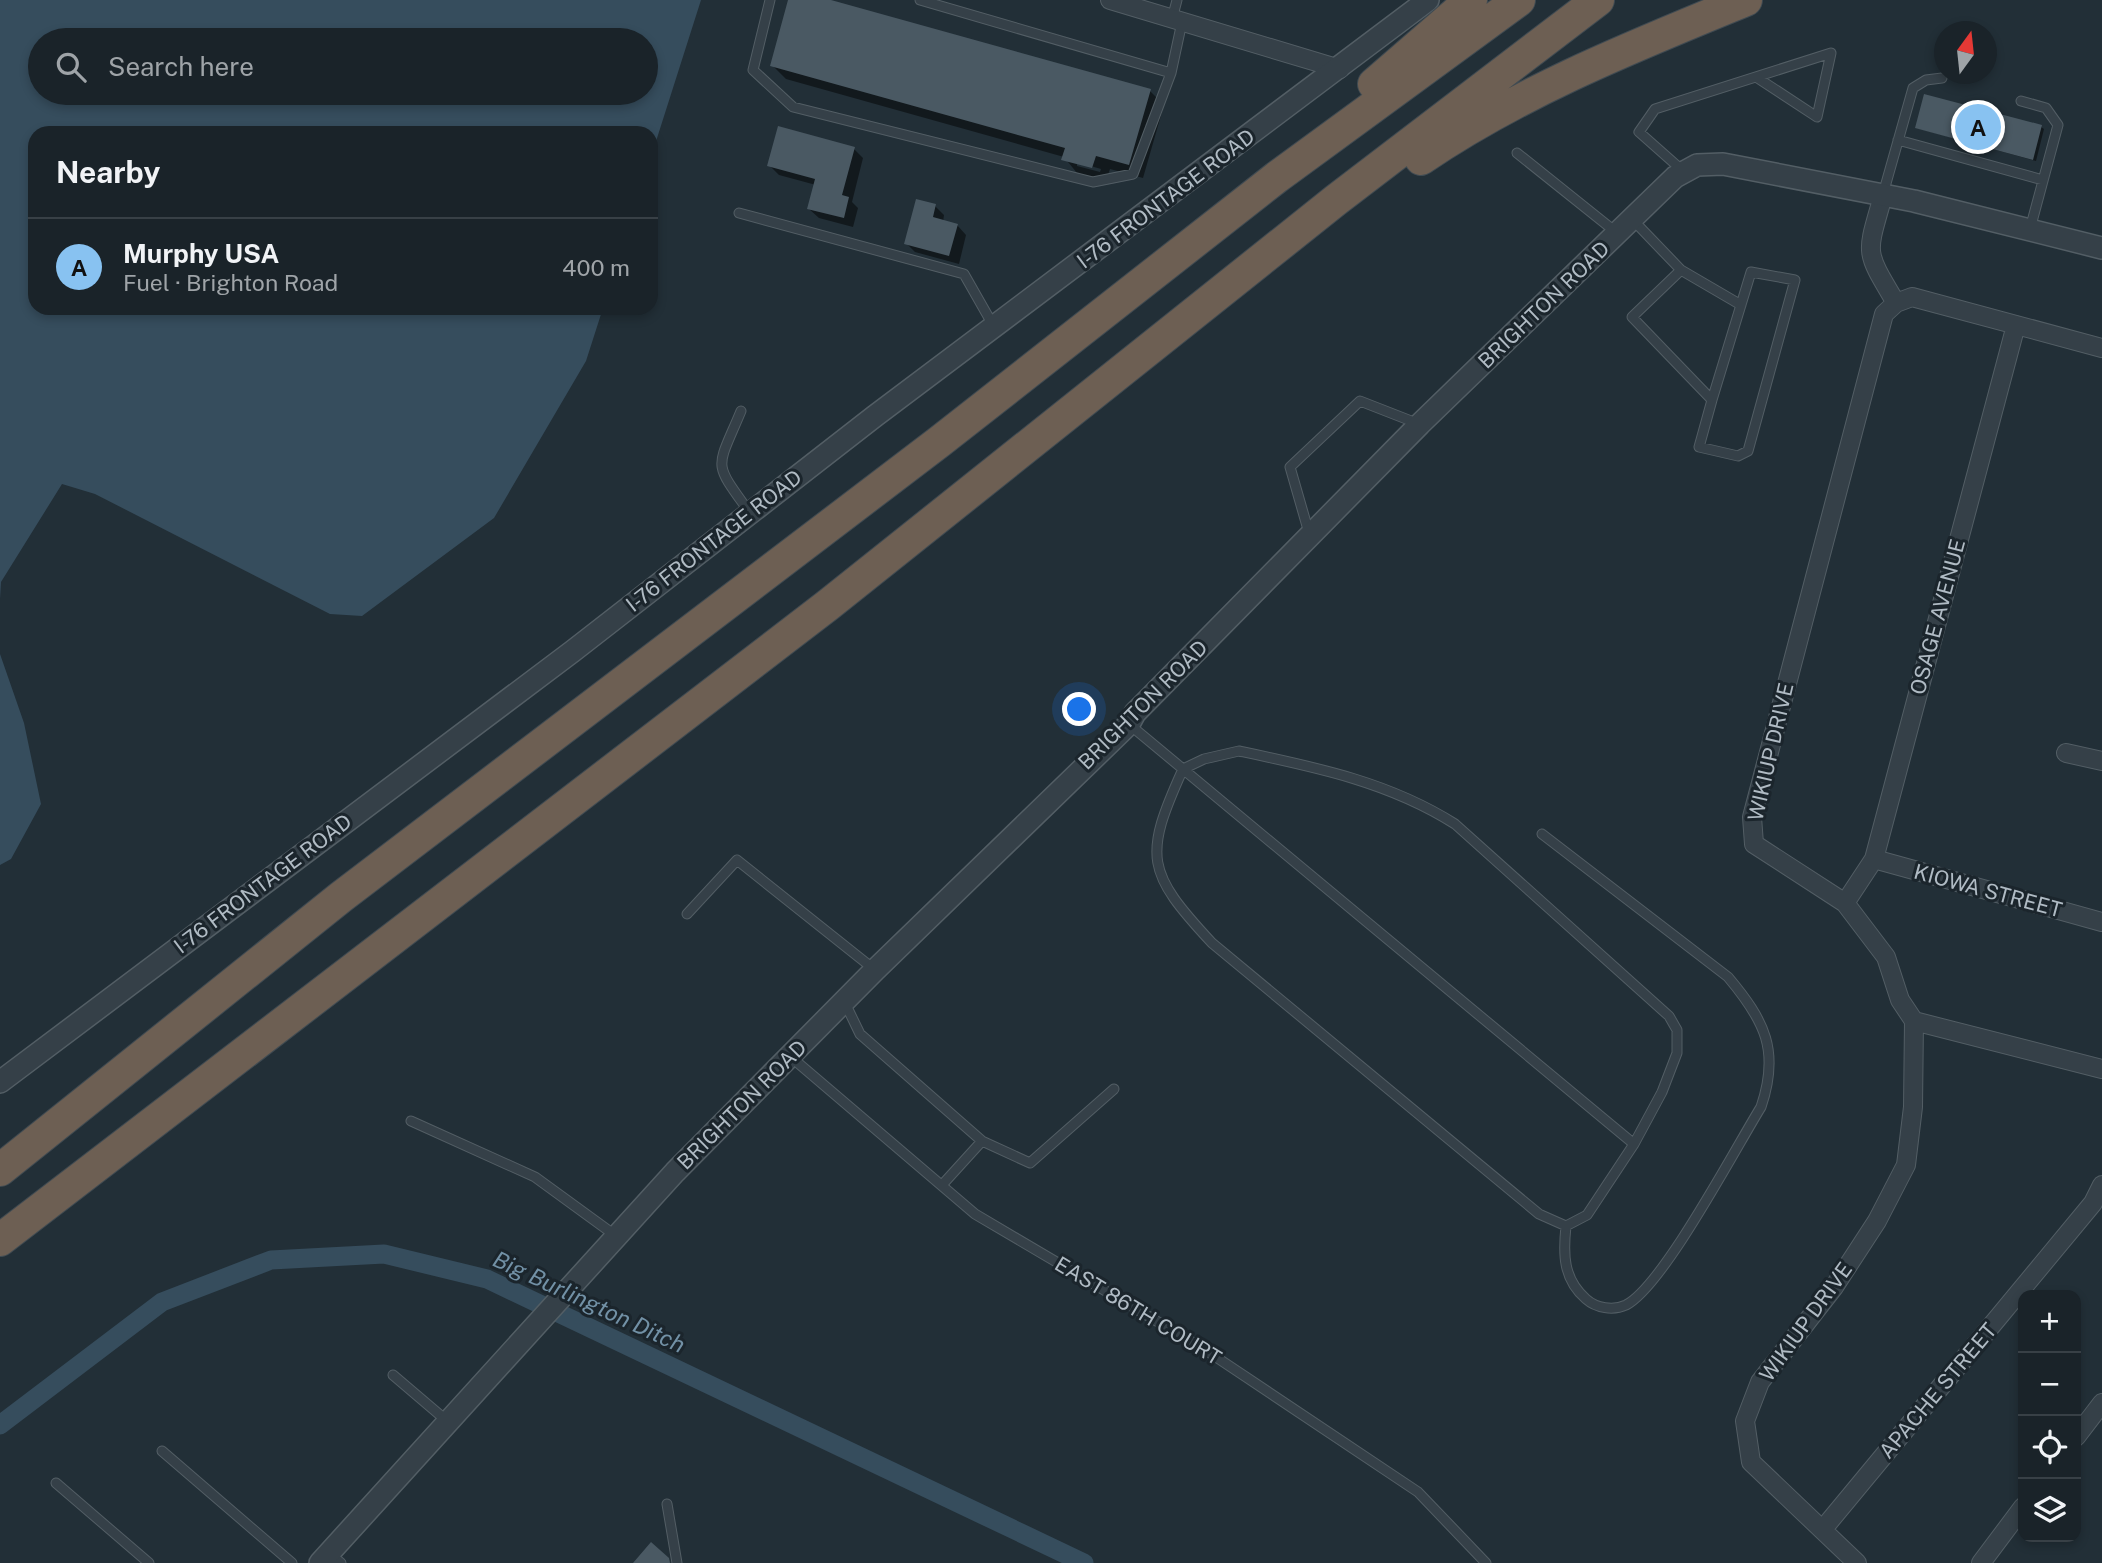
<!DOCTYPE html>
<html lang="en">
<head>
<meta charset="utf-8">
<style>
	body { margin:0; font-family:"Public Sans",sans-serif; background:#232b31; color:#f1f3f6 }
	.controls { position:absolute; right:21px; bottom:21px; display:grid; overflow:hidden; border-radius:14px; box-shadow:0 4px 10px #0003 }
	.controls button { width:63px; height:63px; display:grid; place-items:center; padding:0; border:0; border-bottom:2px solid #384046; background:#1a2329; color:#f1f3f6; font:35px sans-serif }
	.compass { position:absolute; left:1934px; top:21px; width:63px; height:63px; border-radius:50%; background:#1a2329; box-shadow:0 4px 10px #0003; rotate:15deg }
	.you { position:absolute; left:1080px; top:710px; width:24px; height:24px; margin:-18px; border:5px solid #fff; border-radius:50%; background:#1a73e8; box-shadow:0 0 0 10px #1a73e833 }
	.badge { display:grid; place-items:center; width:46px; height:46px; border-radius:50%; background:#88c2f1; color:#111; font-size:23px; font-weight:700 }
	.pin { position:absolute; translate:-50% -50%; border:4px solid #fff; box-shadow:0 2px 7px #0006 }
	.list { margin:0; padding:0; list-style:none }
	h2 { display:flex; justify-content:space-between; align-items:center; height:91px; margin:0; padding:0 28px; font-size:30px }
	h2 small { font-size:23px; font-weight:400; color:#9fa4a8 }
	.list li { display:grid; grid-template-columns:46px 1fr auto; gap:21px; align-items:center; box-sizing:border-box; height:98px; padding:0 28px; border-top:2px solid #384046 }
	.list b { display:block; font-size:26px; white-space:nowrap }
	.list p { margin:0; font-size:23px; white-space:nowrap; color:#9fa4a8 }
	.list em { font-size:23px; font-style:normal; color:#9fa4a8 }
	.icon { flex:none; width:38px; height:38px; fill:none; stroke:currentColor; stroke-width:2; stroke-linecap:round; stroke-linejoin:round }
	.map { position:relative; flex:none; width:2102px; height:1563px; overflow:hidden }
	.search { position:absolute; background:#1a2329; box-shadow:0 4px 10px #0003; left:28px; top:28px; width:630px; height:77px; display:flex; align-items:center; gap:18px; box-sizing:border-box; padding:0 24px; border-radius:38px; color:#9fa4a8; font-size:26px }
	.panel { position:absolute; background:#1a2329; box-shadow:0 4px 10px #0003; left:28px; top:126px; width:630px; height:189px; border-radius:21px }
	.map>svg:first-child { display:block }
</style>
</head>
<body>
<div class="map">
<svg width="2102" height="1563" viewBox="0 0 2102 1563">
	<rect width="100%" height="100%" fill="#222f37"/>
	<!-- water -->
	<path fill="#364d5d" fill-rule="evenodd" d="M0 0H701L651 157V133H35V308H603L586 361 494 518 362 616 330 614 95 494 62 484 1 582 0 599ZM40 40H646V93H40Z
		M0 654 24 723 41 804 11 859 0 865Z"/>
	<!-- shadow -->
	<path fill="#0007" fill-rule="evenodd" d="M790 0H824L1150 91 1164 105 1143 178 1110 169 1106 181 1077 173 1064 157 786 79 772 65ZM1077 162 1101 169 1100 172 1077 166Z
		M2041 127 2044 129 2036 161 1917 128Z
		M854 149 863 158 852 202 858 208 853 227 819 218 809 209 816 185 779 175 769 165Z
		M935 206 944 215 943 222 957 225 966 235 959 264 915 252 906 243Z"/>
	<g fill="none" stroke-linecap="round" stroke-linejoin="round">
		<!-- canal -->
		<path stroke="#364d5d" stroke-width="19" d="M0 1425 162 1302 271 1260 384 1254 487 1279 1084 1563"/>
	</g>
	<!-- building -->
	<path fill="#4a5963" d="M788 0H831L1151 89 1129 165 1096 156 1092 168 1061 160 1065 148 770 66Z
		M1924 94 2042 125 2033 160 1915 128Z
		M778 126 855 147 842 195 849 197 844 218 807 209 815 179 767 166Z
		M916 199 936 204 933 217 958 224 949 256 904 244Z
		M651 1542 669 1558 670 1563H633Z"/>
	<g fill="none" stroke-linecap="round" stroke-linejoin="round">
		<!-- service casing -->
		<g stroke="#535e65" stroke-width="11">
			<path id="service" d="M770 0 753 70 793 107 1093 182 1133 174 1171 73
				M920 0 1171 73 1182 22
				M1172 19 1177 0
				M2021 101 2046 108 2058 125 2030 229
				M1898 140 2043 180
				M1517 153 1617 233
				M1683 171 1639 132 1655 109 1831 53 1817 117 1756 77
				M1883 194 1913 88 1926 80 1942 78
				M739 213 964 274 993 325
				M1632 219 1681 270 1632 317 1712 400 1699 447 1738 456 1748 451 1795 280 1751 272 1712 400
				M1681 270 1741 305
				M741 411C716 471 712 460 750 513
				M1309 533 1290 467 1360 401 1419 424
				M1130 725 1634 1144
				M1239 751C1315 767 1389 782 1455 824L1669 1016 1677 1030V1053L1662 1092 1634 1144 1587 1215 1566 1226 1539 1214 1212 943C1146 872 1143 857 1183 769L1204 759Z
				M1542 834 1728 977C1765 1021 1780 1051 1761 1107 1735 1149 1663 1286 1626 1305 1613 1311 1596 1308 1586 1299 1563 1279 1563 1254 1566 1226
				M687 914 737 860 875 970
				M845 1003 860 1034 982 1141 942 1185
				M791 1057 975 1214 1204 1349 1418 1492 1486 1563
				M411 1121 535 1177 616 1236
				M982 1141 1030 1163 1114 1089
				M393 1375 447 1421
				M162 1451 292 1563
				M56 1483 149 1563
				M667 1504 677 1563
				M329 1553 341 1563"/>
		</g>
		<!-- minor casing -->
		<g stroke="#535e65" stroke-width="20">
			<path id="minor" d="M1110 0 1340 69
				M1883 196C1866 256 1864 249 1896 303
				M2066 753 2102 761
				M1874 859 2102 922
				M1845 903 1874 859 2016 325
				M1914 1021 2102 1069
				M2076 1437 2102 1403
				M1823 1529 2093 1203 2102 1185
				M1857 1563 1751 1462 1745 1421 1760 1382 1834 1287 1877 1221 1906 1165 1913 1107 1914 1021 1900 1000 1886 957 1845 903 1754 844 1752 817 1884 314 1896 303 1912 297 2102 348
				M1981 1563 2023 1507"/>
		</g>
		<!-- tertiary casing -->
		<g stroke="#535e65" stroke-width="24">
			<path id="tertiary" d="M0 1082 573 651 875 416 1428 0
				M320 1563 675 1172 875 970 1129 724 1135 713 1420 424 1675 177 1697 165 1723 164 1914 201 2102 248"/>
		</g>
		<!-- motorway casing -->
		<g stroke="#404b52" stroke-width="34">
			<path id="motorway" d="M1374 84 1471 0
				M1421 159C1521 91 1634 46 1746 0
				M0 1170 341 897 939 442 1277 177 1519 0
				M0 1240 828 605 1336 200 1598 0"/>
		</g>
		<!-- service -->
		<use href="#service" stroke="#354048" stroke-width="9"/>
		<!-- minor -->
		<use href="#minor" stroke="#354048" stroke-width="18"/>
		<!-- tertiary -->
		<use href="#tertiary" stroke="#354048" stroke-width="21"/>
		<!-- motorway -->
		<use href="#motorway" stroke="#6d5f53" stroke-width="32"/>
	</g>
	<g text-anchor="middle" stroke-width="6" stroke-linejoin="round" paint-order="stroke">
		<!-- street labels -->
		<g font-size="21" fill="#b0bbc4" stroke="#1b252c">
			<text transform="translate(1166 199) rotate(-37)" y="7">I-76 FRONTAGE ROAD</text>
			<text transform="translate(1544 305) rotate(-44)" y="7">BRIGHTON ROAD</text>
			<text transform="translate(714 541) rotate(-38)" y="7">I-76 FRONTAGE ROAD</text>
			<text transform="translate(1938 617) rotate(-75)" y="7">OSAGE AVENUE</text>
			<text transform="translate(1143 705) rotate(-45)" y="7">BRIGHTON ROAD</text>
			<text transform="translate(1771 752) rotate(-77)" y="7">WIKIUP DRIVE</text>
			<text transform="translate(263 884) rotate(-37)" y="7">I-76 FRONTAGE ROAD</text>
			<text transform="translate(1988 891) rotate(15)" y="7">KIOWA STREET</text>
			<text transform="translate(742 1105) rotate(-45)" y="7">BRIGHTON ROAD</text>
			<text transform="translate(1138 1311) rotate(31)" y="7">EAST 86TH COURT</text>
			<text transform="translate(1806 1322) rotate(-54)" y="7">WIKIUP DRIVE</text>
			<text transform="translate(1938 1391) rotate(-50)" y="7">APACHE STREET</text>
		</g>
		<!-- water labels -->
		<g font-size="23" font-style="italic" fill="#7291a6" stroke="#1b252c">
			<text transform="translate(589 1302) rotate(25)" y="8">Big Burlington Ditch</text>
		</g>
	</g>
</svg>
<div class="controls">
<button>+</button>
<button>−</button>
<button><svg class="icon" aria-label="locate" viewBox="0 0 24 24"><circle cx="12" cy="12" r="6"/><path d="M12 2v4M12 18v4M2 12h4M18 12h4"/></svg></button>
<button><svg class="icon" aria-label="layers" viewBox="0 0 24 24"><path d="M12 4l9 5-9 5-9-5zM3 14l9 5 9-5"/></svg></button>
</div>
<svg class="compass" viewBox="-18 -18 36 36"><path d="M0-13l5 13h-10z" fill="#e53935"/><path d="M0 13l5-13h-10z" fill="#9fa4a8"/></svg>
<div class="you"></div>
<div class="pin badge" style="left:1978px;top:127px">A</div>
<div class="search"><svg class="icon" aria-label="search" viewBox="0 0 24 24"><circle cx="10" cy="10" r="6"/><path d="M15 15l6 6"/></svg>Search here</div>
<section class="panel">
<h2>Nearby<small></small></h2>
<ul class="list">
<li><span class="badge">A</span><div><b>Murphy USA</b><p>Fuel · Brighton Road</p></div><em>400 m</em></li>
</ul>
</section>
</div>
</body>
</html>
